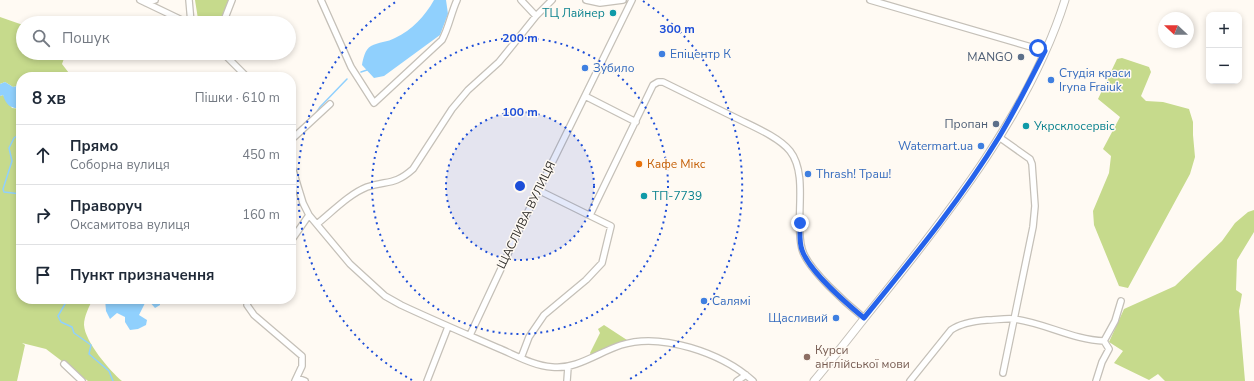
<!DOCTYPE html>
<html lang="uk">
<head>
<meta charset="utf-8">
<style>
	body { margin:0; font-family:"Nunito Sans",sans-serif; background:#f2f2f3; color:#1f2937 }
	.controls { position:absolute; right:12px; top:12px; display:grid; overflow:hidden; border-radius:8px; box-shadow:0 2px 6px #0003 }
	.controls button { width:36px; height:36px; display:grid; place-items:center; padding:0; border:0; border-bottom:1px solid #e0e1e3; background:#fff; color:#1f2937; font:20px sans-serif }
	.compass { position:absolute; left:1158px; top:12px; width:36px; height:36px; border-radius:50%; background:#fff; box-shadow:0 2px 6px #0003; rotate:292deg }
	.stop { position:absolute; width:12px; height:12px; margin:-9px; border:3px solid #2563eb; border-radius:50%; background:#fff }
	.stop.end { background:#2563eb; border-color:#fff; box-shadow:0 1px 4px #0008 }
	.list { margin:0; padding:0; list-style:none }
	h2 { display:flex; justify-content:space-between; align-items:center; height:52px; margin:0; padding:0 16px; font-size:17px }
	h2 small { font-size:13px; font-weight:400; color:#747a83 }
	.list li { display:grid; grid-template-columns:26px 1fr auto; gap:12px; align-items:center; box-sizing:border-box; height:60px; padding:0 16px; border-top:1px solid #e0e1e3 }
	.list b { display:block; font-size:15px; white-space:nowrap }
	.list p { margin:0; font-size:13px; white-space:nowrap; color:#747a83 }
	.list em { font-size:13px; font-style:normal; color:#747a83 }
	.icon { flex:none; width:22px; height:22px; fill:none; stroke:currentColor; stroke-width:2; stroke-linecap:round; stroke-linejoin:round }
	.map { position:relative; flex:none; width:1254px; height:381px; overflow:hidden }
	.search { position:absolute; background:#fff; box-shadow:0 2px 6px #0003; left:16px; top:16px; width:280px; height:44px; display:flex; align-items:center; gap:10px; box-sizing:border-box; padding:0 14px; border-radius:22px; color:#747a83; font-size:15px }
	.panel { position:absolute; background:#fff; box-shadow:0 2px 6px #0003; left:16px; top:72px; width:280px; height:232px; border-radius:16px }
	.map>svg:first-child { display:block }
</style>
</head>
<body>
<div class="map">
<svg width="1254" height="381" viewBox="0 0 1254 381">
	<rect width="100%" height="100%" fill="#fffaf3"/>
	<!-- green -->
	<path fill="#c6da8c" d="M195 0H231L223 23H205L206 20 198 19Z
		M0 17 23 25V53H66L62 64 72 77H21V85L13 87 5 82 0 84Z
		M1122 58 1149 67 1151 72 1141 96 1146 101 1163 102 1189 109 1193 122V135L1195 157 1190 174 1128 288 1119 286 1094 225 1093 211 1109 173 1111 156 1103 149 1120 117 1098 99 1117 59Z
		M3 95 12 108 21 109V299H93C89 306 84 317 84 325 85 342 110 371 122 381H88L46 349 22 343 25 345 17 381H0V96Z
		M1254 210V232L1237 260 1236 290 1242 294 1239 311 1245 381H1165L1158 374 1149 380 1114 363 1123 351 1109 342 1124 309 1175 286 1222 241 1235 223 1248 212Z
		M604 325 627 340 591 355 590 353 600 333 598 329Z"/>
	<!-- water -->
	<path fill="#90d0fd" d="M434 0H446L448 14 440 35 384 76 374 78 362 65C363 59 365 49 371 46 378 42 388 42 395 38 412 30 425 16 434 0Z
		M5 82 13 87 21 85V109C10 108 6 105 3 95L0 96V84Z
		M105 299H160V305L155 308 148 300H140V304L145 303 139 315 147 320 146 325 138 329 130 330 125 322V317L117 313 110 319 106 311Z"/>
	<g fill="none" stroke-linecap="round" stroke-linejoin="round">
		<!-- stream -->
		<path stroke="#90d0fd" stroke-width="1.5" d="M361 72 367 70
			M316 113 320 107 347 79
			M21 133 14 138 9 148 12 161 3 189 4 192 21 194
			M61 299 65 304 58 316 61 322 72 327 74 333 91 345 89 354 109 371 113 381"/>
		<!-- minor casing -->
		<g stroke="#c5c0b8" stroke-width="8">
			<path id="minor" d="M140 0 188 23
				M189 0 191 23
				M321 0 351 67 374 103 442 40C449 27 451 13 457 0
				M521 0 536 16
				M586 0 600 3 623 0
				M870 0 1045 51
				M146 3 155 0
				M223 23 232 0
				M223 53 247 77
				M585 96 636 122
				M999 137 1030 159 1032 164 1035 206 1033 227 1003 373
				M291 140 330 104
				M291 164 303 203 309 215 350 264 385 296 401 305C433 320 466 334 498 348 515 355 534 366 552 367 576 370 599 352 621 345 661 332 722 353 753 381
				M590 215 653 85 658 82H663C687 94 712 106 736 118 752 126 779 137 790 151 809 175 794 222 802 249 807 269 848 305 864 318
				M317 224C332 212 349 194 367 187 387 180 394 186 413 169L452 109 468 90 499 62 536 16 552 0
				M291 241 309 215
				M249 299 247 305 254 315 302 356V366L295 381
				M470 335 521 226 632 0
				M1104 341 1115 321 1121 301
				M521 358 529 337 544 315 586 280 602 263 611 226 538 190
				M64 364 82 381
				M297 378 305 381
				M427 381 448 327
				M567 381 568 367
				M737 381 746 375
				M910 381 951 330C961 323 975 321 987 320 995 320 1006 318 1014 319 1045 323 1073 340 1104 341L1109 349 1102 362 1096 381"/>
		</g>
		<!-- major casing -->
		<g stroke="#c5c0b8" stroke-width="9">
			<path id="major" d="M814 381C836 355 857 327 879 300 950 212 1031 109 1065 0"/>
		</g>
		<!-- minor -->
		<use href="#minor" stroke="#fff" stroke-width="5.5"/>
		<!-- major -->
		<use href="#major" stroke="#fff" stroke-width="7"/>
	</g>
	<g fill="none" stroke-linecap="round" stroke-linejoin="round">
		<!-- route -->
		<path stroke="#2563eb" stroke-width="5" d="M800 223C800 231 799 242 802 250 809 271 847 304 864 318 911 260 960 201 999 137 1016 109 1030 80 1045 51L1038 48"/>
	</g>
	<!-- distance rings -->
	<circle cx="520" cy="186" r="74" fill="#1d4ed8" fill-opacity=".12"/>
	<g fill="none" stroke="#1d4ed8" stroke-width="2" stroke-dasharray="2 4">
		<circle cx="520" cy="186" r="74"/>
		<circle cx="520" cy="186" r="148"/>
		<path d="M412 380A222 222 0 0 1 397 1M643 1A222 222 0 0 1 628 380"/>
	</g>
	<!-- markers -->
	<g fill="#0f9aa8" stroke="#fffaf3" stroke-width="1.5">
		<circle cx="613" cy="13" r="4"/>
		<circle cx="1026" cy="126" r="4"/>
		<circle cx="644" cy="196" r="4"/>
	</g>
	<g fill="#3f7fe0" stroke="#fffaf3" stroke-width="1.5">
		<circle cx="662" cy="54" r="4"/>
		<circle cx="585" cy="68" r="4"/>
		<circle cx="1051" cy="80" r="4"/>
		<circle cx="981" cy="146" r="4"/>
		<circle cx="808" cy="174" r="4"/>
		<circle cx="704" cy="301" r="4"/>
		<circle cx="836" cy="318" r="4"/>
	</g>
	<g fill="#5c6f8a" stroke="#fffaf3" stroke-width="1.5">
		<circle cx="1021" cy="57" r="4"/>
		<circle cx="996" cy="124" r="4"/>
	</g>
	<circle fill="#e8710a" stroke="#fffaf3" stroke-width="1.5" cx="639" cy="164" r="4"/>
	<circle fill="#8d6e63" stroke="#fffaf3" stroke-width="1.5" cx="807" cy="357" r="4"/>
	<g text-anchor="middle" stroke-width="3" stroke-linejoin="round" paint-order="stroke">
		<!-- culture labels -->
		<g font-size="12" fill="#0d838f" stroke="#fffaf3" text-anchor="start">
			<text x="605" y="17" text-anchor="end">ТЦ Лайнер</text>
			<text x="1034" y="130">Укрсклосервіс</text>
			<text x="652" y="200">ТП-7739</text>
		</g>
		<!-- shop labels -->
		<g font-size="12" fill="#366cbe" stroke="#fffaf3" text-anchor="start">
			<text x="670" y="58">Епіцентр К</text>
			<text x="593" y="72">Зубило</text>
			<text x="1059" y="77">Студія краси<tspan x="1059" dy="14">Iryna Fraiuk</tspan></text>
			<text x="973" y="150" text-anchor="end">Watermart.ua</text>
			<text x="816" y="178">Thrash! Траш!</text>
			<text x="712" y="305">Салямі</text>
			<text x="828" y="322" text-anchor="end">Щасливий</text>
		</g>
		<!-- service labels -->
		<g font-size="12" fill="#4e5e75" stroke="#fffaf3" text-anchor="end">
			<text x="1013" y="61">MANGO</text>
			<text x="988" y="128">Пропан</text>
		</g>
		<!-- food labels -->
		<g font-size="12" fill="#c56008" stroke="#fffaf3" text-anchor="start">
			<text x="647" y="168">Кафе Мікс</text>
		</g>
		<!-- street labels -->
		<g font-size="12" fill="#302e2b" stroke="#fffaf3">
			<text transform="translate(526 215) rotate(-64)" y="4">ЩАСЛИВА ВУЛИЦЯ</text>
		</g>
		<!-- education labels -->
		<g font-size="12" fill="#785e54" stroke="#fffaf3" text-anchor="start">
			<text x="815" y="354">Курси<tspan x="815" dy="14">англійської мови</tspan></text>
		</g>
	</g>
	<circle cx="520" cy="186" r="6" fill="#1d4ed8" stroke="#fffaf3" stroke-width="2"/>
	<g font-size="12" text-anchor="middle" font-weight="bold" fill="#1d4ed8" stroke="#fffaf3" stroke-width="3" stroke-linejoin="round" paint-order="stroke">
		<text x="677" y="33">300 m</text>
		<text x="520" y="42">200 m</text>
		<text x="520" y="116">100 m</text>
	</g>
</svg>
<div class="controls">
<button>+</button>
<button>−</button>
</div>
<svg class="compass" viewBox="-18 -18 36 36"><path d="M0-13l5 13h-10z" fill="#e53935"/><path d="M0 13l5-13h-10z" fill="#747a83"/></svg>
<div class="stop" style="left:1038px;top:48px"></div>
<div class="stop end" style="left:800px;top:223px"></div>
<div class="search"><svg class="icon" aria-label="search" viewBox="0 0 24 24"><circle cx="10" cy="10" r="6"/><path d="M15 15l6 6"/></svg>Пошук</div>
<section class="panel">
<h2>8 хв<small>Пішки · 610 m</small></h2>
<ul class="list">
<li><svg class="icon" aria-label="ahead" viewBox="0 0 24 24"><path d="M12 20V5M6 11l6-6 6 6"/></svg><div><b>Прямо</b><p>Соборна вулиця</p></div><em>450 m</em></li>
<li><svg class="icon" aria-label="right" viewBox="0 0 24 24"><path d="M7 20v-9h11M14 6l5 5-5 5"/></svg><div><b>Праворуч</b><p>Оксамитова вулиця</p></div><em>160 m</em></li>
<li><svg class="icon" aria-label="arrive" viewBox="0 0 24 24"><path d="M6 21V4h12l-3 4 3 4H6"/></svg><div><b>Пункт призначення</b></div></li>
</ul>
</section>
</div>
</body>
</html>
